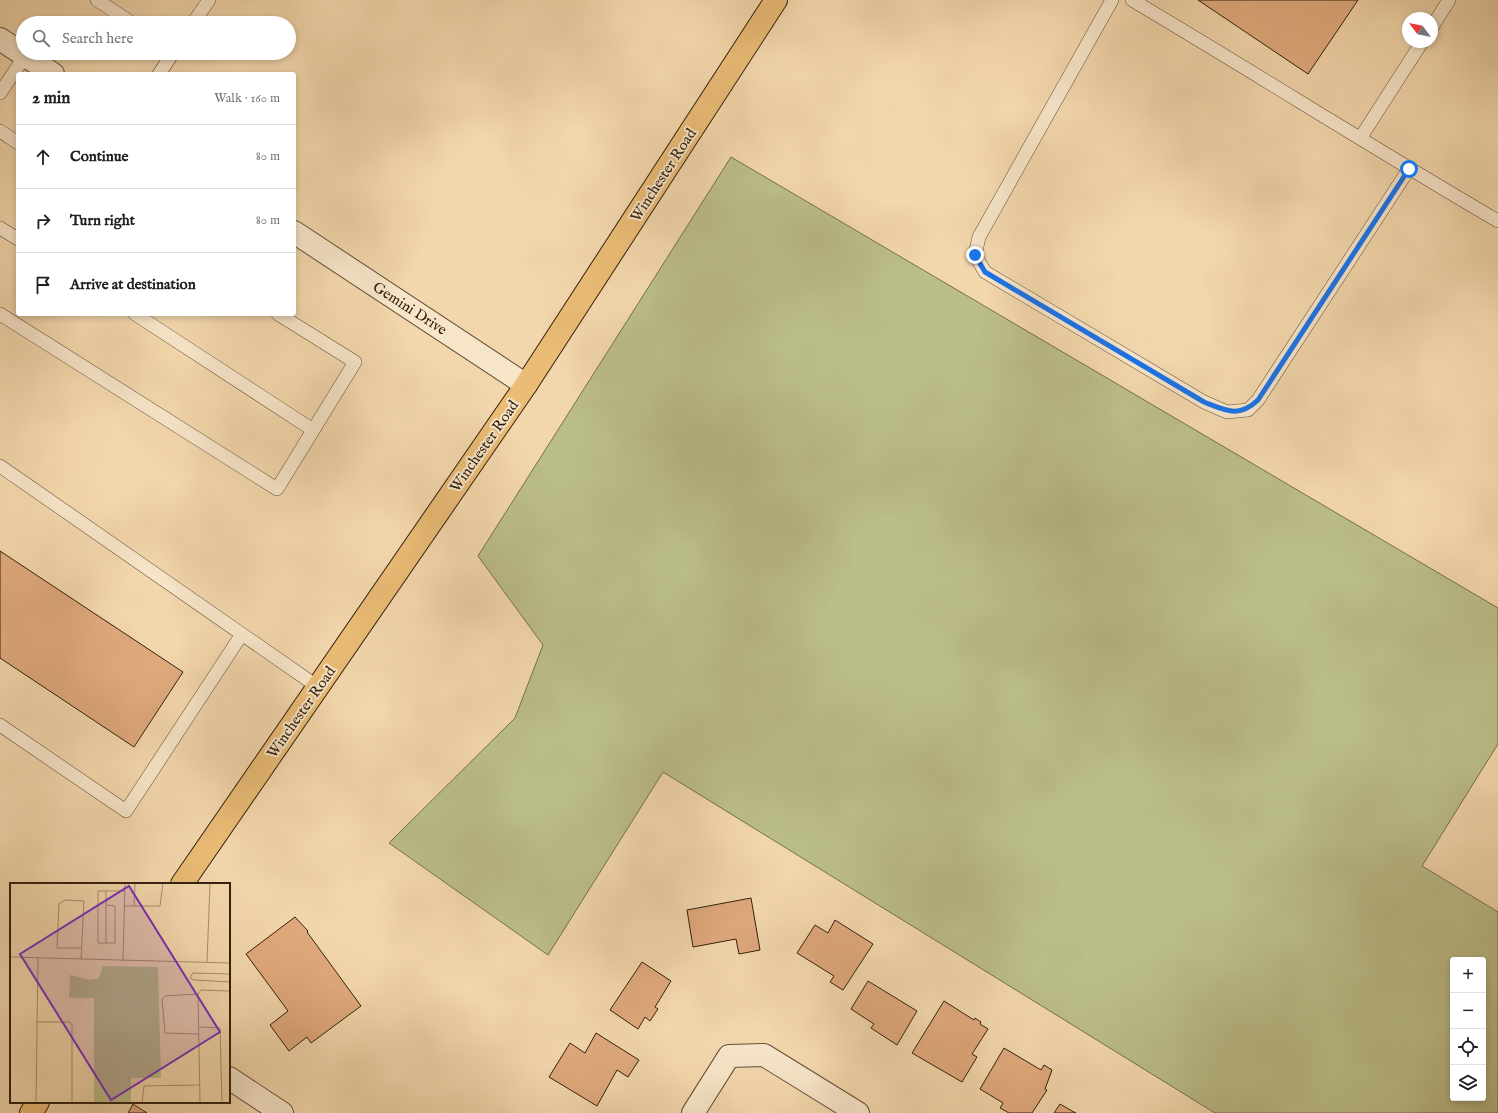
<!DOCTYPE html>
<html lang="en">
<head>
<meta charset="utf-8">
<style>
	body { margin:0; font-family:"IM FELL English",serif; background:#f6f6f6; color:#202124 }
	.controls { position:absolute; right:12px; bottom:12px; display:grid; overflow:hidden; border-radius:4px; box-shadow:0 2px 6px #0003 }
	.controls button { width:36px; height:36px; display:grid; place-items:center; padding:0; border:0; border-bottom:1px solid #e0e0e0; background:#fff; color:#202124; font:20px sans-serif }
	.compass { position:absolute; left:1402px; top:12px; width:36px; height:36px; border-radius:50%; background:#fff; box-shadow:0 2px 6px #0003; rotate:302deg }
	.stop { position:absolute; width:12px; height:12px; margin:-9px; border:3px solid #1a73e8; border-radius:50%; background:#fff }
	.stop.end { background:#1a73e8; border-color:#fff; box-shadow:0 1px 4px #0008 }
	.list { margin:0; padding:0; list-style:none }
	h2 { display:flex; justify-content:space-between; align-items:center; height:52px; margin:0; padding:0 16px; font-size:17px }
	h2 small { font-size:13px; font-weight:400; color:#757577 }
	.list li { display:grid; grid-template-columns:26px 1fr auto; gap:12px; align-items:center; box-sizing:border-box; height:64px; padding:0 16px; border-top:1px solid #e0e0e0 }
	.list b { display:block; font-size:15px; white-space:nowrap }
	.list em { font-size:13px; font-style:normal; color:#757577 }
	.icon { flex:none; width:22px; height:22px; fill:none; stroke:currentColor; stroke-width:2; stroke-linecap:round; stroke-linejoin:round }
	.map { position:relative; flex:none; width:1498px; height:1113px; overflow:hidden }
	.search { position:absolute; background:#fff; box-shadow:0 2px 6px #0003; left:16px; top:16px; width:280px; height:44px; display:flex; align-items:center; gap:10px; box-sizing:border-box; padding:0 14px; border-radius:22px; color:#757577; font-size:15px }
	.panel { position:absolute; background:#fff; box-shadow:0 2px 6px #0003; left:16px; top:72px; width:280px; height:244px; border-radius:4px }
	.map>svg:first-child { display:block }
</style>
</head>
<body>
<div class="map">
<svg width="1498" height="1113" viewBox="0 0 1498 1113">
	<rect width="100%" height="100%" fill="#f3d7ac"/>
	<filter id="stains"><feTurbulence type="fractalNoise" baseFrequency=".005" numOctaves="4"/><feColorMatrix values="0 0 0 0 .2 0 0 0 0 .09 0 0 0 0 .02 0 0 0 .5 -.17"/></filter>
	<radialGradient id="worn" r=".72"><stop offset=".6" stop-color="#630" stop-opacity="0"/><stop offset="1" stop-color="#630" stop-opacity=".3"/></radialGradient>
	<!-- green -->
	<path fill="#bbbe89" stroke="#776f4c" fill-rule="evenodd" d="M731 157 1498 608V744L1422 866 1498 912V1113H1215L663 772 548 955 389 843 515 718 543 645 478 556ZM1453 960H1483V1098H1453Z"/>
	<!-- building -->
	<path fill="#e0aa7d" stroke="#33200e" d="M1198 0H1358L1308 74Z
		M0 551 183 672 134 747 0 658Z
		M751 898 760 950 739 954 736 939 693 947 687 910Z
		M295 917 308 931 307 932 361 1006 311 1043 307 1037 289 1051 270 1025 288 1011 246 954Z
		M835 920 873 944 843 990 830 982 834 976 797 953 815 925 828 933Z
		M642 962 671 981 655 1007 658 1009 650 1021 645 1017 638 1029 610 1010Z
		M868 981 917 1011 897 1045 871 1028 874 1024 851 1009Z
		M944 1001 974 1020 975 1018 981 1022 980 1024 988 1029 972 1054 977 1057 962 1082 912 1053Z
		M596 1033 639 1060 628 1077 617 1070 597 1106 549 1077 570 1043 585 1053Z
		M1004 1048 1041 1070 1044 1065 1052 1070 1045 1089 1047 1090 1032 1113H1009L1000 1108 1003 1103 980 1089Z
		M133 1104 147 1113H128Z
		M1060 1104 1072 1111 1076 1113H1054Z"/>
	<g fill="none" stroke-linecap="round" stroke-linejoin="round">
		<!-- service casing -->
		<g stroke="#634e36" stroke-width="14">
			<path id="service" d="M97 0 132 23
				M1112 0 979 237 975 255 985 272 1204 402 1227 412 1248 410 1258 400 1409 169
				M1132 0C1255 73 1375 149 1498 221
				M193 23 209 0
				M1432 27 1449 0
				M159 74 173 53
				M0 93 25 56
				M0 131 18 143
				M1361 137 1422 42
				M0 228 18 239
				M0 314 277 489 355 362 278 314
				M135 314 313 430
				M0 466 318 687
				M0 725 126 811 242 634"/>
		</g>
		<!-- minor casing -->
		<g stroke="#634e36" stroke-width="24">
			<path id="minor" d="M0 39 53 74
				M294 232 526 385
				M229 1078 282 1113
				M693 1113 729 1056 764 1055 858 1113"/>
		</g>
		<!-- primary casing -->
		<g stroke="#33200e" stroke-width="24">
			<path id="primary" d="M182 884 526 385 776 0
				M31 1113 38 1102"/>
		</g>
		<!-- service -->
		<use href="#service" stroke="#f7e5c9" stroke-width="13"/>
		<!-- minor -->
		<use href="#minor" stroke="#f7e5c9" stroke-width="22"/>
		<!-- primary -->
		<use href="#primary" stroke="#eabc76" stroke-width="22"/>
	</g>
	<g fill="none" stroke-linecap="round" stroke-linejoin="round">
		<!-- route -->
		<path stroke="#1a73e8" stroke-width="5" d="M975 255 985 272 1204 402C1227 411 1239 418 1258 400L1409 169"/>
	</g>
	<g text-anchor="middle" stroke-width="4" stroke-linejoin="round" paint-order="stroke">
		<!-- street labels -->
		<g font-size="15" fill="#33200e" stroke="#f7e5c9">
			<text transform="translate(663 175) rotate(-57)" y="5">Winchester Road</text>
			<text transform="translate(410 308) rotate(33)" y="5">Gemini Drive</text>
			<text transform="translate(484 446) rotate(-55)" y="5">Winchester Road</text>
			<text transform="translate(301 712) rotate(-55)" y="5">Winchester Road</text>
		</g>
	</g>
	<!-- overview -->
	<g transform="translate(10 883)">
		<rect width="220" height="220" fill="#f3d7ac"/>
		<path d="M93 83 148 84 151 195H121V220H84V115H59L60 92 80 97 89 95Z" fill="#bbbe89"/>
		<path fill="none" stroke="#a68e6d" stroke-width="1" d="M96 8V22L105 23V60H88V8H115M114 23H150L153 0M124 23 125 0M96 60V22M0 74 220 80M71 76 72 58 74 18 55 17 49 21 47 65H71M113 78 115 0M197 79 200 0M220 91 183 90 180 95 184 97 220 99M188 111 155 113 152 116 155 150 188 151M26 139H60L62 142V220M189 144 210 145 212 220M26 220 28 74M132 220 134 203 190 202M190 220 188 111 191 107 220 108"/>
		<path fill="#7b2cbf" fill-opacity="0.15" stroke="#7b2cbf" stroke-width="2" d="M119 3 210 149 101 217 10 71Z"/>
		<rect width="220" height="220" fill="none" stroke="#33200e" stroke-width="2"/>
	</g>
	<rect width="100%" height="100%" filter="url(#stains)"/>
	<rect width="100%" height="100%" fill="url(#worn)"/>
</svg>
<div class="controls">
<button>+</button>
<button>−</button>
<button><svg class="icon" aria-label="locate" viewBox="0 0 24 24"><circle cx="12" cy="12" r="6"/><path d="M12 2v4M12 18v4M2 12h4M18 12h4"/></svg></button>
<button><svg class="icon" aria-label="layers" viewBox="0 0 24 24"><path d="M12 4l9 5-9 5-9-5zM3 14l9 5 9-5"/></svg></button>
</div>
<svg class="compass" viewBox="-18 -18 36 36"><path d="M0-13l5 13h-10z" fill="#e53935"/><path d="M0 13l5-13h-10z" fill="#757577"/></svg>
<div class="stop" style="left:1409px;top:169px"></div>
<div class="stop end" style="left:975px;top:255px"></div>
<div class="search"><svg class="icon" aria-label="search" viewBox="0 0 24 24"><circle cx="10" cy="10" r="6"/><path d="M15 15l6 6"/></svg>Search here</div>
<section class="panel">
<h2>2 min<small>Walk · 160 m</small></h2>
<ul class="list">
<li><svg class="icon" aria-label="ahead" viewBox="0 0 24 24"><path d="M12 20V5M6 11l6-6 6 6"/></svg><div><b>Continue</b></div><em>80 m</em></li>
<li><svg class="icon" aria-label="right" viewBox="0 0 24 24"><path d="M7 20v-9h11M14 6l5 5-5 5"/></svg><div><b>Turn right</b></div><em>80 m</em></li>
<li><svg class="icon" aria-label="arrive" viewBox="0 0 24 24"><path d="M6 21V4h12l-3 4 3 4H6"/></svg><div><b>Arrive at destination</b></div></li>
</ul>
</section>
</div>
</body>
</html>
